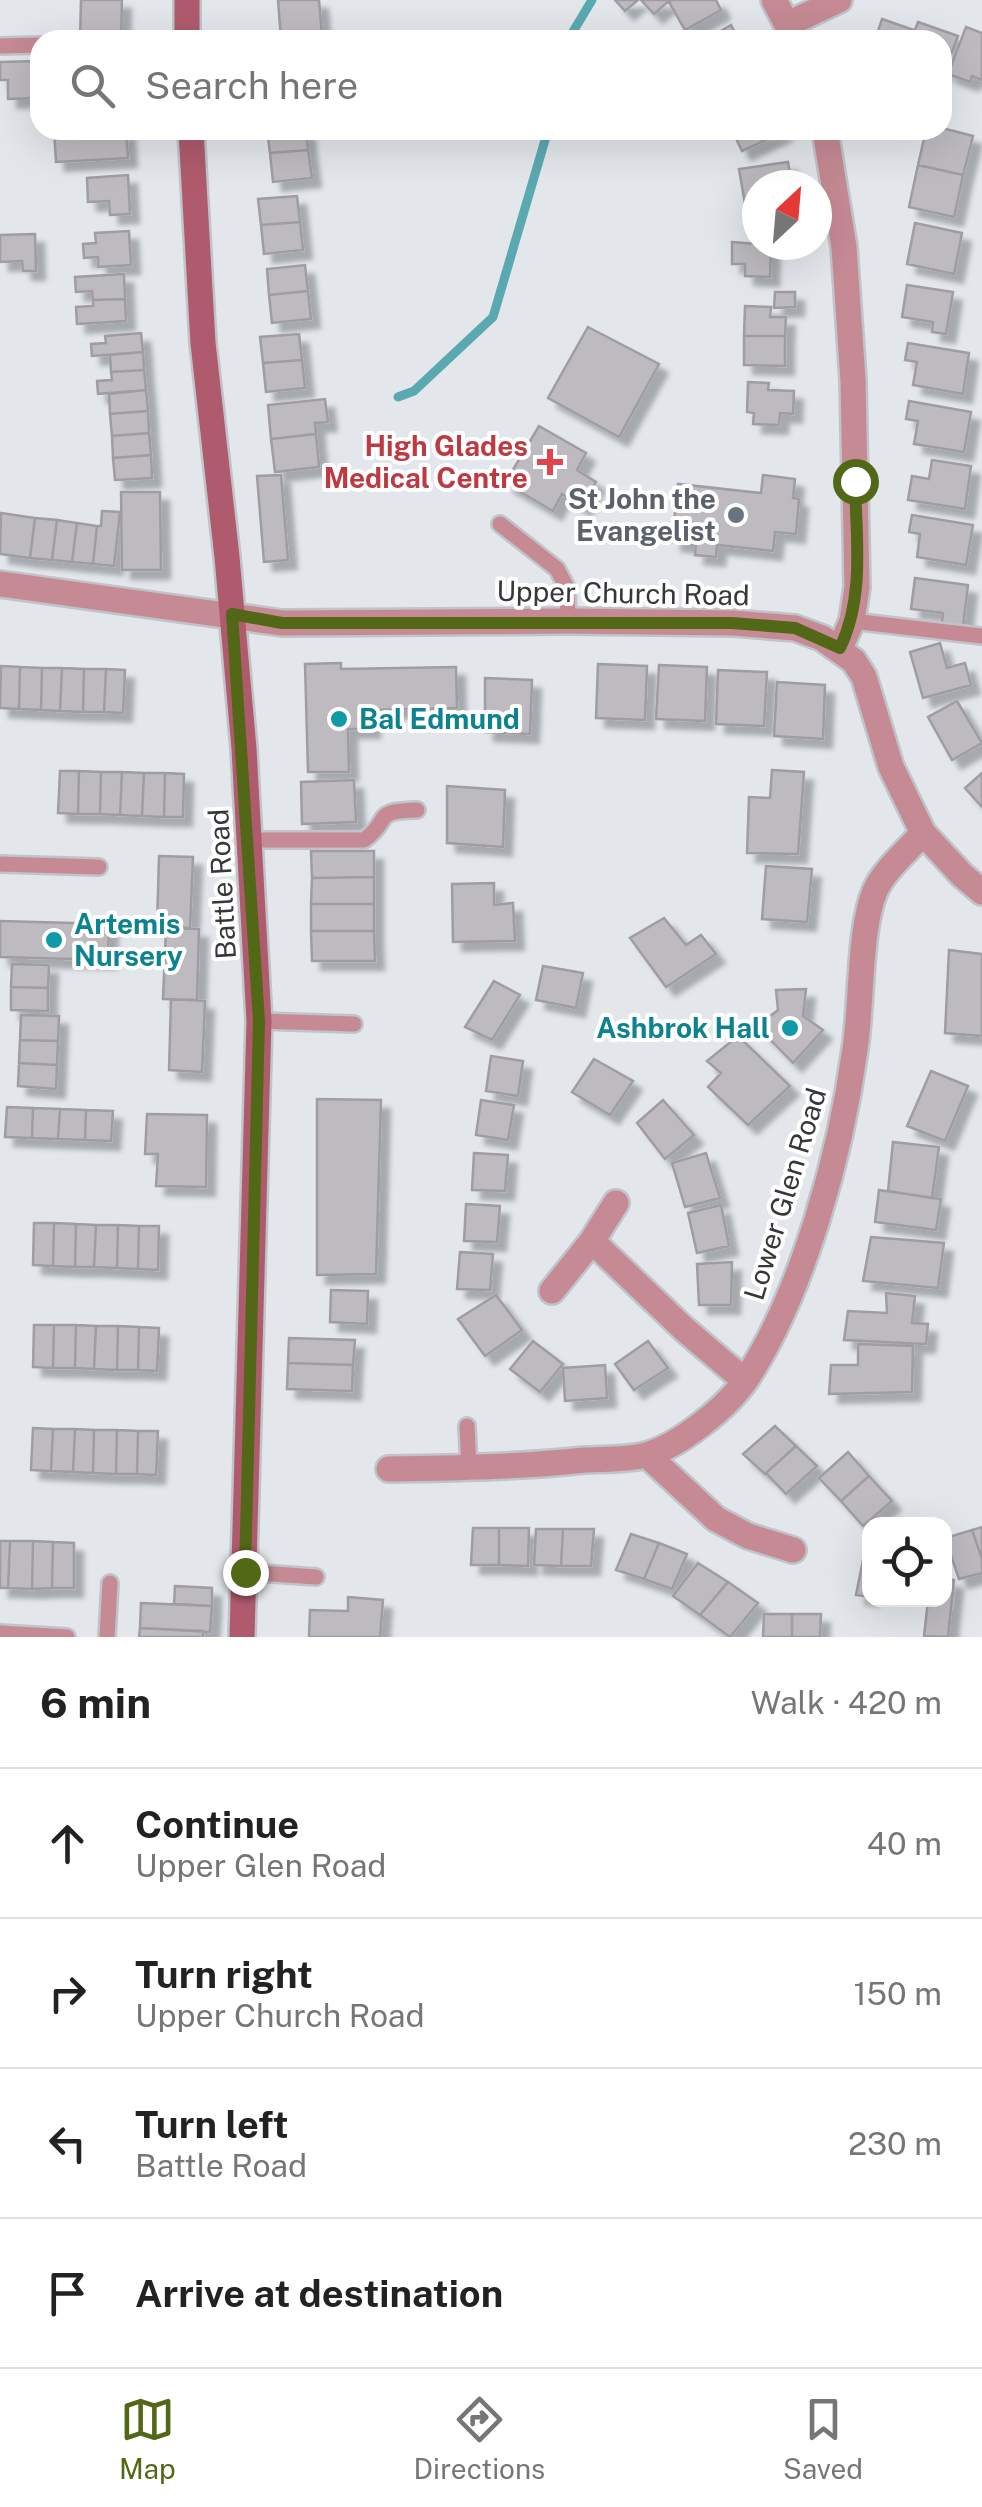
<!DOCTYPE html>
<html lang="en">
<head>
<meta charset="utf-8">
<style>
	body { margin:0; font-family:"Public Sans",sans-serif; background:#f2f2f2; color:#222 }
	.controls { position:absolute; right:30px; bottom:30px; display:grid; overflow:hidden; border-radius:20px; box-shadow:0 10px 40px #0002 }
	.controls button { width:90px; height:90px; display:grid; place-items:center; padding:0; border:0; border-bottom:2px solid #e0e0e0; background:#fff; color:#222; font:50px sans-serif }
	.compass { position:absolute; left:742px; top:170px; width:90px; height:90px; border-radius:50%; background:#fff; box-shadow:0 10px 40px #0002; rotate:26deg }
	.stop { position:absolute; width:30px; height:30px; margin:-22px; border:8px solid #526816; border-radius:50%; background:#fff }
	.stop.end { background:#526816; border-color:#fff; box-shadow:0 2px 10px #0008 }
	.list { margin:0; padding:0; list-style:none }
	h2 { display:flex; justify-content:space-between; align-items:center; height:130px; margin:0; padding:0 40px; font-size:42px }
	h2 small { font-size:32px; font-weight:400; color:#767676 }
	.list li { display:grid; grid-template-columns:65px 1fr auto; gap:30px; align-items:center; box-sizing:border-box; height:150px; padding:0 40px; border-top:2px solid #e0e0e0 }
	.list b { display:block; font-size:38px; white-space:nowrap }
	.list p { margin:0; font-size:32px; white-space:nowrap; color:#767676 }
	.list em { font-size:32px; font-style:normal; color:#767676 }
	.icon { flex:none; width:55px; height:55px; fill:none; stroke:currentColor; stroke-width:2; stroke-linecap:round; stroke-linejoin:round }
	.map { position:relative; flex:none; width:982px; height:1637px; overflow:hidden }
	.search { position:absolute; background:#fff; box-shadow:0 10px 40px #0002; left:30px; right:30px; top:30px; height:110px; display:flex; align-items:center; gap:25px; box-sizing:border-box; padding:0 35px; border-radius:30px; color:#767676; font-size:38px }
	.sheet { height:730px; background:#fff }
	nav { display:flex; justify-content:space-around; align-items:center; box-sizing:border-box; height:140px; border-top:2px solid #e0e0e0; background:#fff; font-size:28px; color:#767676 }
	nav a { display:grid; justify-items:center; gap:5px }
	nav .on { color:#526816 }
	.map>svg:first-child { display:block }
</style>
</head>
<body>
<div class="map">
<svg width="982" height="1637" viewBox="0 0 982 1637">
	<defs>
		<filter id="shadow"><feDropShadow dx="9" dy="9" stdDeviation="2.5" flood-color="#0004"/></filter>
	</defs>
	<rect width="100%" height="100%" fill="#e3e7ec"/>
	<g fill="none" stroke-linecap="round" stroke-linejoin="round">
		<!-- stream -->
		<path stroke="#5aa9b1" stroke-width="9" d="M568 40 592 0
			M398 397 414 391 493 317 548 130"/>
	</g>
	<!-- building -->
	<path fill="#bdbbc0" stroke="#9f9da2" stroke-width="2.5" filter="url(#shadow)" d="M81 0H122L121 40H80Z
		M278 0H319L322 36 281 39Z
		M615 0H638L625 11Z
		M641 0H670L654 14Z
		M673 0H716L721 10 685 30 669 2Z
		M882 19 914 30 911 40H875Z
		M918 22 958 36 944 73 942 40H911Z
		M731 25 739 40H705Z
		M966 27 982 33V80L972 76 970 82 948 74Z
		M40 61V98L8 99V80H0V62Z
		M942 128 973 136 963 175 918 165 926 130Z
		M54 130H126L128 158 56 162Z
		M267 130H306L308 150 270 153Z
		M732 130H782L783 132 742 151Z
		M308 150 312 178 273 182 270 153Z
		M788 162 792 185H757V208L746 210 739 169Z
		M918 165 963 175 954 217 909 207Z
		M128 175 130 214 110 215 109 201 88 202 87 178Z
		M297 196 300 222 261 225 258 199Z
		M300 222 303 250 264 254 261 225Z
		M915 223 962 233 954 274 907 264Z
		M129 231 131 265 98 267V257L84 258 83 244 96 243 95 233Z
		M35 234 36 271H23L22 261 0 262V235Z
		M732 242 771 245 770 277 745 276V264H732Z
		M305 265 308 291 269 295 267 269Z
		M124 274 125 299 93 300 92 291 76 292 75 277Z
		M907 285 953 292 946 334 932 332 933 322 902 317Z
		M308 291 311 319 272 323 269 295Z
		M775 292H795V307L774 308Z
		M125 299 126 321 77 324 76 307 93 306V300Z
		M745 306 771 307 770 317H786L785 336H744Z
		M588 327 659 364 619 437 548 398Z
		M141 333 143 352 92 356 91 344 106 343 105 336Z
		M299 334 302 360 263 363 260 337Z
		M744 336H785V366L744 365Z
		M908 343 969 353 963 394 913 385 917 362 905 360Z
		M143 352 144 370 111 372 110 355Z
		M302 360 305 388 266 392 263 363Z
		M144 370 146 390 98 394 97 381 112 380 111 372Z
		M748 382 769 383 768 390 794 391 793 414 780 413 779 425 753 424 754 413 747 412Z
		M146 390 148 411 110 414 109 394Z
		M325 399 328 422 315 423 316 434 271 439 268 405Z
		M909 401 971 412 964 452 914 444 918 421 906 419Z
		M148 411 149 433 112 436 110 414Z
		M539 426 586 453 577 470 596 482 582 507 562 494 553 511 505 483Z
		M149 433 151 455 113 458 112 436Z
		M316 434 319 467 275 472 271 439Z
		M151 455 152 478 115 480 113 458Z
		M932 460 971 466 965 509 908 500 912 476 929 479Z
		M281 475 288 560 264 562 257 476Z
		M763 475 795 479 793 498 799 499 796 534 775 532 773 551 717 545 716 557 695 555 696 545 672 542 678 484 761 493Z
		M121 492H160L161 570H122Z
		M102 511 120 512 114 566 93 564 97 526H101Z
		M1 513 35 518 30 558 0 554Z
		M912 515 973 525 966 565 917 557 920 534 909 532Z
		M35 518 57 520 52 560 30 558Z
		M57 520 77 523 72 562 52 560Z
		M77 523 97 526 93 564 72 562Z
		M915 578 968 585 963 626 942 623 943 613 911 609Z
		M940 643 947 668 965 663 971 685 923 698 910 652Z
		M341 663V669L456 667 457 708 371 710V729H348L349 772H308L305 664Z
		M598 664 647 666 645 720 596 718Z
		M659 665 707 667 705 721 656 719Z
		M1 666 20 667 19 709 0 708Z
		M20 667 42 668 41 710 19 709Z
		M42 668H62L60 711 41 710Z
		M62 668 84 669 83 712 60 711Z
		M84 669H106L104 712H83Z
		M106 669 125 670 123 713 104 712Z
		M718 670 767 672 764 726 716 724Z
		M485 678 532 680 530 734 485 732Z
		M777 682 825 685 823 739 774 736Z
		M957 701 982 743 952 760 928 717Z
		M772 770 804 772 798 854 747 853 749 797 770 798Z
		M60 771H79L78 814 58 813Z
		M79 771 101 772 100 814H78Z
		M101 772H122L120 815 100 814Z
		M122 772 144 773 142 816 120 815Z
		M144 773H165L164 817 142 816Z
		M165 773 184 774 183 817H164Z
		M982 773V807L965 788Z
		M354 780 356 822 302 824 301 782Z
		M447 786 505 790 503 847 447 843Z
		M311 851H374V877L312 878Z
		M159 856 193 857 190 928 157 927Z
		M766 866 812 869 807 922 762 919Z
		M374 877V904H311L312 878Z
		M494 883V905L513 903 515 941 453 942 452 884Z
		M311 904H374V931H311Z
		M664 918 686 945 701 935 716 954 666 987 630 938Z
		M0 921 109 924 108 960 0 957Z
		M166 928 199 929 197 1000 163 999Z
		M311 931H374L375 961H312Z
		M949 950 982 954V1036L945 1033Z
		M12 964 49 965 48 988 11 987Z
		M543 966 583 973 576 1008 536 1000Z
		M494 981 520 995 492 1040 465 1027Z
		M11 987 48 988V1011L11 1010Z
		M806 989 803 1016 823 1030 793 1063 757 1026 778 1010 776 990Z
		M171 999 205 1001 202 1072 169 1070Z
		M21 1015 59 1016 58 1041 20 1040Z
		M738 1036 790 1086 748 1125 708 1087 721 1073 707 1061Z
		M20 1040 58 1041 57 1065 19 1063Z
		M491 1056 523 1061 518 1096 486 1091Z
		M594 1059 633 1081 610 1115 572 1092Z
		M19 1063 57 1065 56 1089 18 1086Z
		M931 1071 968 1086 945 1141 907 1126Z
		M317 1099 381 1100 376 1274 317 1275Z
		M481 1100 514 1105 508 1140 476 1135Z
		M663 1100 694 1135 665 1159 637 1123Z
		M7 1107 33 1108 32 1138 5 1137Z
		M33 1108 60 1109 58 1139 32 1138Z
		M60 1109 86 1110 85 1140 58 1139Z
		M86 1110 113 1111 111 1141 85 1140Z
		M147 1114 207 1115 206 1187 156 1186 158 1154H145Z
		M893 1142 939 1147 932 1198 888 1191Z
		M474 1153 508 1155 505 1191 472 1190Z
		M706 1153 720 1198 685 1207 672 1163Z
		M879 1190 941 1199 936 1230 875 1222Z
		M466 1204 500 1206 497 1242 464 1241Z
		M721 1205 729 1246 697 1253 688 1213Z
		M34 1223H54L53 1266 33 1265Z
		M54 1223 76 1224 75 1267 53 1266Z
		M76 1224 96 1225 94 1267H75Z
		M96 1225H118L117 1268 94 1267Z
		M118 1225 139 1226 138 1269 117 1268Z
		M139 1226H159L158 1270 138 1269Z
		M871 1237 944 1243 938 1288 863 1281Z
		M460 1252 493 1254 490 1290 457 1289Z
		M732 1262 731 1305H699L697 1264Z
		M331 1290 368 1291 367 1324 330 1322Z
		M886 1293 915 1296 912 1323 928 1324 926 1344 844 1340 848 1311 887 1313Z
		M496 1295 522 1330 485 1356 458 1319Z
		M34 1325H54L53 1368 33 1367Z
		M54 1325H76L75 1368H53Z
		M76 1325 96 1326 94 1369 75 1368Z
		M96 1326H118L117 1370 94 1369Z
		M118 1326 139 1327 138 1370H117Z
		M139 1327 159 1328 157 1371 138 1370Z
		M289 1338 355 1340 353 1365 288 1363Z
		M533 1341 563 1364 540 1392 510 1369Z
		M648 1341 668 1368 634 1390 615 1364Z
		M858 1344 913 1346 912 1392 829 1394 831 1365H858Z
		M288 1363 353 1365 352 1391 287 1389Z
		M605 1365 607 1398 565 1401 563 1368Z
		M775 1426 796 1446 765 1474 743 1454Z
		M33 1428 53 1429 51 1471 31 1470Z
		M53 1429H75L73 1472 51 1471Z
		M75 1429 94 1430 93 1473 73 1472Z
		M94 1430H117L116 1474 93 1473Z
		M117 1430 138 1431 137 1474H116Z
		M138 1431H158L156 1475 137 1474Z
		M796 1446 817 1466 786 1494 766 1473Z
		M848 1452 869 1476 841 1501 819 1478Z
		M869 1476 892 1501 863 1526 841 1501Z
		M982 1527V1559L972 1530Z
		M473 1528H499V1565H471Z
		M499 1528H529L528 1566 499 1565Z
		M536 1529H563L561 1566 534 1565Z
		M563 1529H594L591 1566H561Z
		M972 1530 982 1559V1573L959 1579 945 1538Z
		M631 1534 659 1543 644 1579 616 1570Z
		M868 1535H870V1566L862 1565Z
		M0 1541H10L8 1588H0Z
		M10 1541H33L32 1589 8 1588Z
		M33 1541 53 1542 52 1588 32 1589Z
		M53 1542 74 1543V1588H52Z
		M659 1543 687 1554 672 1589 644 1579Z
		M698 1563 728 1582 700 1615 673 1596Z
		M862 1565 870 1566V1597L856 1595Z
		M944 1579 954 1580 948 1637 924 1636 928 1600H944Z
		M728 1582 758 1603 730 1637 700 1615Z
		M175 1586 212 1588V1606L174 1604Z
		M348 1597 383 1600 380 1637H309L310 1610 348 1611Z
		M141 1603 212 1606 210 1632 140 1628Z
		M764 1614H792V1637H763Z
		M792 1614H821L820 1637H792Z
		M140 1628 203 1631V1637H139Z"/>
	<g fill="none" stroke-linecap="round" stroke-linejoin="round">
		<!-- lane casing -->
		<g stroke="#c0c4c8" stroke-width="20">
			<path id="lane" d="M0 46 40 45
				M500 524 557 569 567 588 568 621
				M852 621 982 636
				M250 840H364C393 819 370 811 417 810
				M0 864 99 867
				M259 1021 354 1024
				M467 1426 469 1467
				M245 1572 316 1577
				M0 1633 67 1637
				M107 1637 110 1583"/>
		</g>
		<!-- street casing -->
		<g stroke="#c0c4c8" stroke-width="30">
			<path id="street" d="M774 0 795 40
				M788 24 839 0
				M825 130 844 247 853 380 857 587 852 621 840 648
				M0 584 282 623 568 621 733 623 795 628 822 638 854 661 864 677 891 767 923 833 962 875 982 892
				M592 1241 684 1329 745 1381
				M552 1291 592 1241 616 1203
				M647 1455 716 1519 748 1536 793 1550
				M389 1469C455 1468 520 1467 585 1460 605 1459 627 1460 646 1455 679 1446 728 1407 747 1378 804 1290 841 1152 855 1049 862 1004 859 929 875 891 884 870 908 850 923 833"/>
		</g>
		<!-- secondary casing -->
		<g stroke="#c0c4c8" stroke-width="30">
			<path id="secondary" d="M187 40V0
				M191 130 203 343 227 557 244 749 259 1021 242 1637"/>
		</g>
		<!-- lane -->
		<use href="#lane" stroke="#c58a94" stroke-width="15"/>
		<!-- street -->
		<use href="#street" stroke="#c58a94" stroke-width="25"/>
		<!-- secondary -->
		<use href="#secondary" stroke="#af5b6d" stroke-width="25"/>
	</g>
	<g fill="none" stroke-linecap="round" stroke-linejoin="round">
		<!-- route -->
		<path stroke="#526816" stroke-width="12" d="M245 1572 259 1021 232 614 282 623H732L795 628 840 648C865 596 856 537 855 481"/>
	</g>
	<!-- markers -->
	<path fill="#e0444e" stroke="#fff" stroke-width="4" d="M545 447h10v10h10v10h-10v10h-10v-10h-10v-10h10z"/>
	<circle fill="#6b7280" stroke="#fff" stroke-width="4" cx="736" cy="515" r="10"/>
	<g fill="#0f9aa8" stroke="#fff" stroke-width="4">
		<circle cx="339" cy="719" r="10"/>
		<circle cx="54" cy="940" r="10"/>
		<circle cx="790" cy="1028" r="10"/>
	</g>
	<g text-anchor="middle" stroke-width="8" stroke-linejoin="round" paint-order="stroke">
		<!-- health labels -->
		<g font-size="28" font-weight="bold" fill="#be3a42" stroke="#fff" text-anchor="end">
			<text x="528" y="456">High Glades<tspan x="528" dy="32">Medical Centre</tspan></text>
		</g>
		<!-- worship labels -->
		<g font-size="28" font-weight="bold" fill="#5b616d" stroke="#fff" text-anchor="end">
			<text x="716" y="509">St John the<tspan x="716" dy="32">Evangelist</tspan></text>
		</g>
		<!-- street labels -->
		<g font-size="28" fill="#363739" stroke="#fff">
			<text transform="translate(623 593) rotate(1)" y="10">Upper Church Road</text>
			<text transform="translate(222 884) rotate(-93)" y="10">Battle Road</text>
			<text transform="translate(785 1194) rotate(-73)" y="10">Lower Glen Road</text>
		</g>
		<!-- culture labels -->
		<g font-size="28" font-weight="bold" fill="#0d838f" stroke="#fff" text-anchor="start">
			<text x="359" y="729">Bal Edmund</text>
			<text x="74" y="934">Artemis<tspan x="74" dy="32">Nursery</tspan></text>
			<text x="770" y="1038" text-anchor="end">Ashbrok Hall</text>
		</g>
	</g>
</svg>
<div class="controls">
<button><svg class="icon" aria-label="locate" viewBox="0 0 24 24"><circle cx="12" cy="12" r="6"/><path d="M12 2v4M12 18v4M2 12h4M18 12h4"/></svg></button>
</div>
<svg class="compass" viewBox="-18 -18 36 36"><path d="M0-13l5 13h-10z" fill="#e53935"/><path d="M0 13l5-13h-10z" fill="#767676"/></svg>
<div class="stop" style="left:855px;top:481px"></div>
<div class="stop end" style="left:245px;top:1572px"></div>
<div class="search"><svg class="icon" aria-label="search" viewBox="0 0 24 24"><circle cx="10" cy="10" r="6"/><path d="M15 15l6 6"/></svg>Search here</div>
</div>
<section class="sheet">
<h2>6 min<small>Walk · 420 m</small></h2>
<ul class="list">
<li><svg class="icon" aria-label="ahead" viewBox="0 0 24 24"><path d="M12 20V5M6 11l6-6 6 6"/></svg><div><b>Continue</b><p>Upper Glen Road</p></div><em>40 m</em></li>
<li><svg class="icon" aria-label="right" viewBox="0 0 24 24"><path d="M7 20v-9h11M14 6l5 5-5 5"/></svg><div><b>Turn right</b><p>Upper Church Road</p></div><em>150 m</em></li>
<li><svg class="icon" aria-label="left" viewBox="0 0 24 24"><path d="M17 20v-9H6M10 6l-5 5 5 5"/></svg><div><b>Turn left</b><p>Battle Road</p></div><em>230 m</em></li>
<li><svg class="icon" aria-label="arrive" viewBox="0 0 24 24"><path d="M6 21V4h12l-3 4 3 4H6"/></svg><div><b>Arrive at destination</b></div></li>
</ul>
</section>
<nav>
<a class="on"><svg class="icon" aria-label="map" viewBox="0 0 24 24"><path d="M3 6l6-2 6 2 6-2v14l-6 2-6-2-6 2zM9 4v14M15 6v14"/></svg>Map</a>
<a><svg class="icon" aria-label="directions" viewBox="0 0 24 24"><path d="M12 3l9 9-9 9-9-9zM9 14v-3h6M13 9l2 2-2 2"/></svg>Directions</a>
<a><svg class="icon" aria-label="saved" viewBox="0 0 24 24"><path d="M7 4h10v16l-5-4-5 4z"/></svg>Saved</a>
</nav>
</body>
</html>
